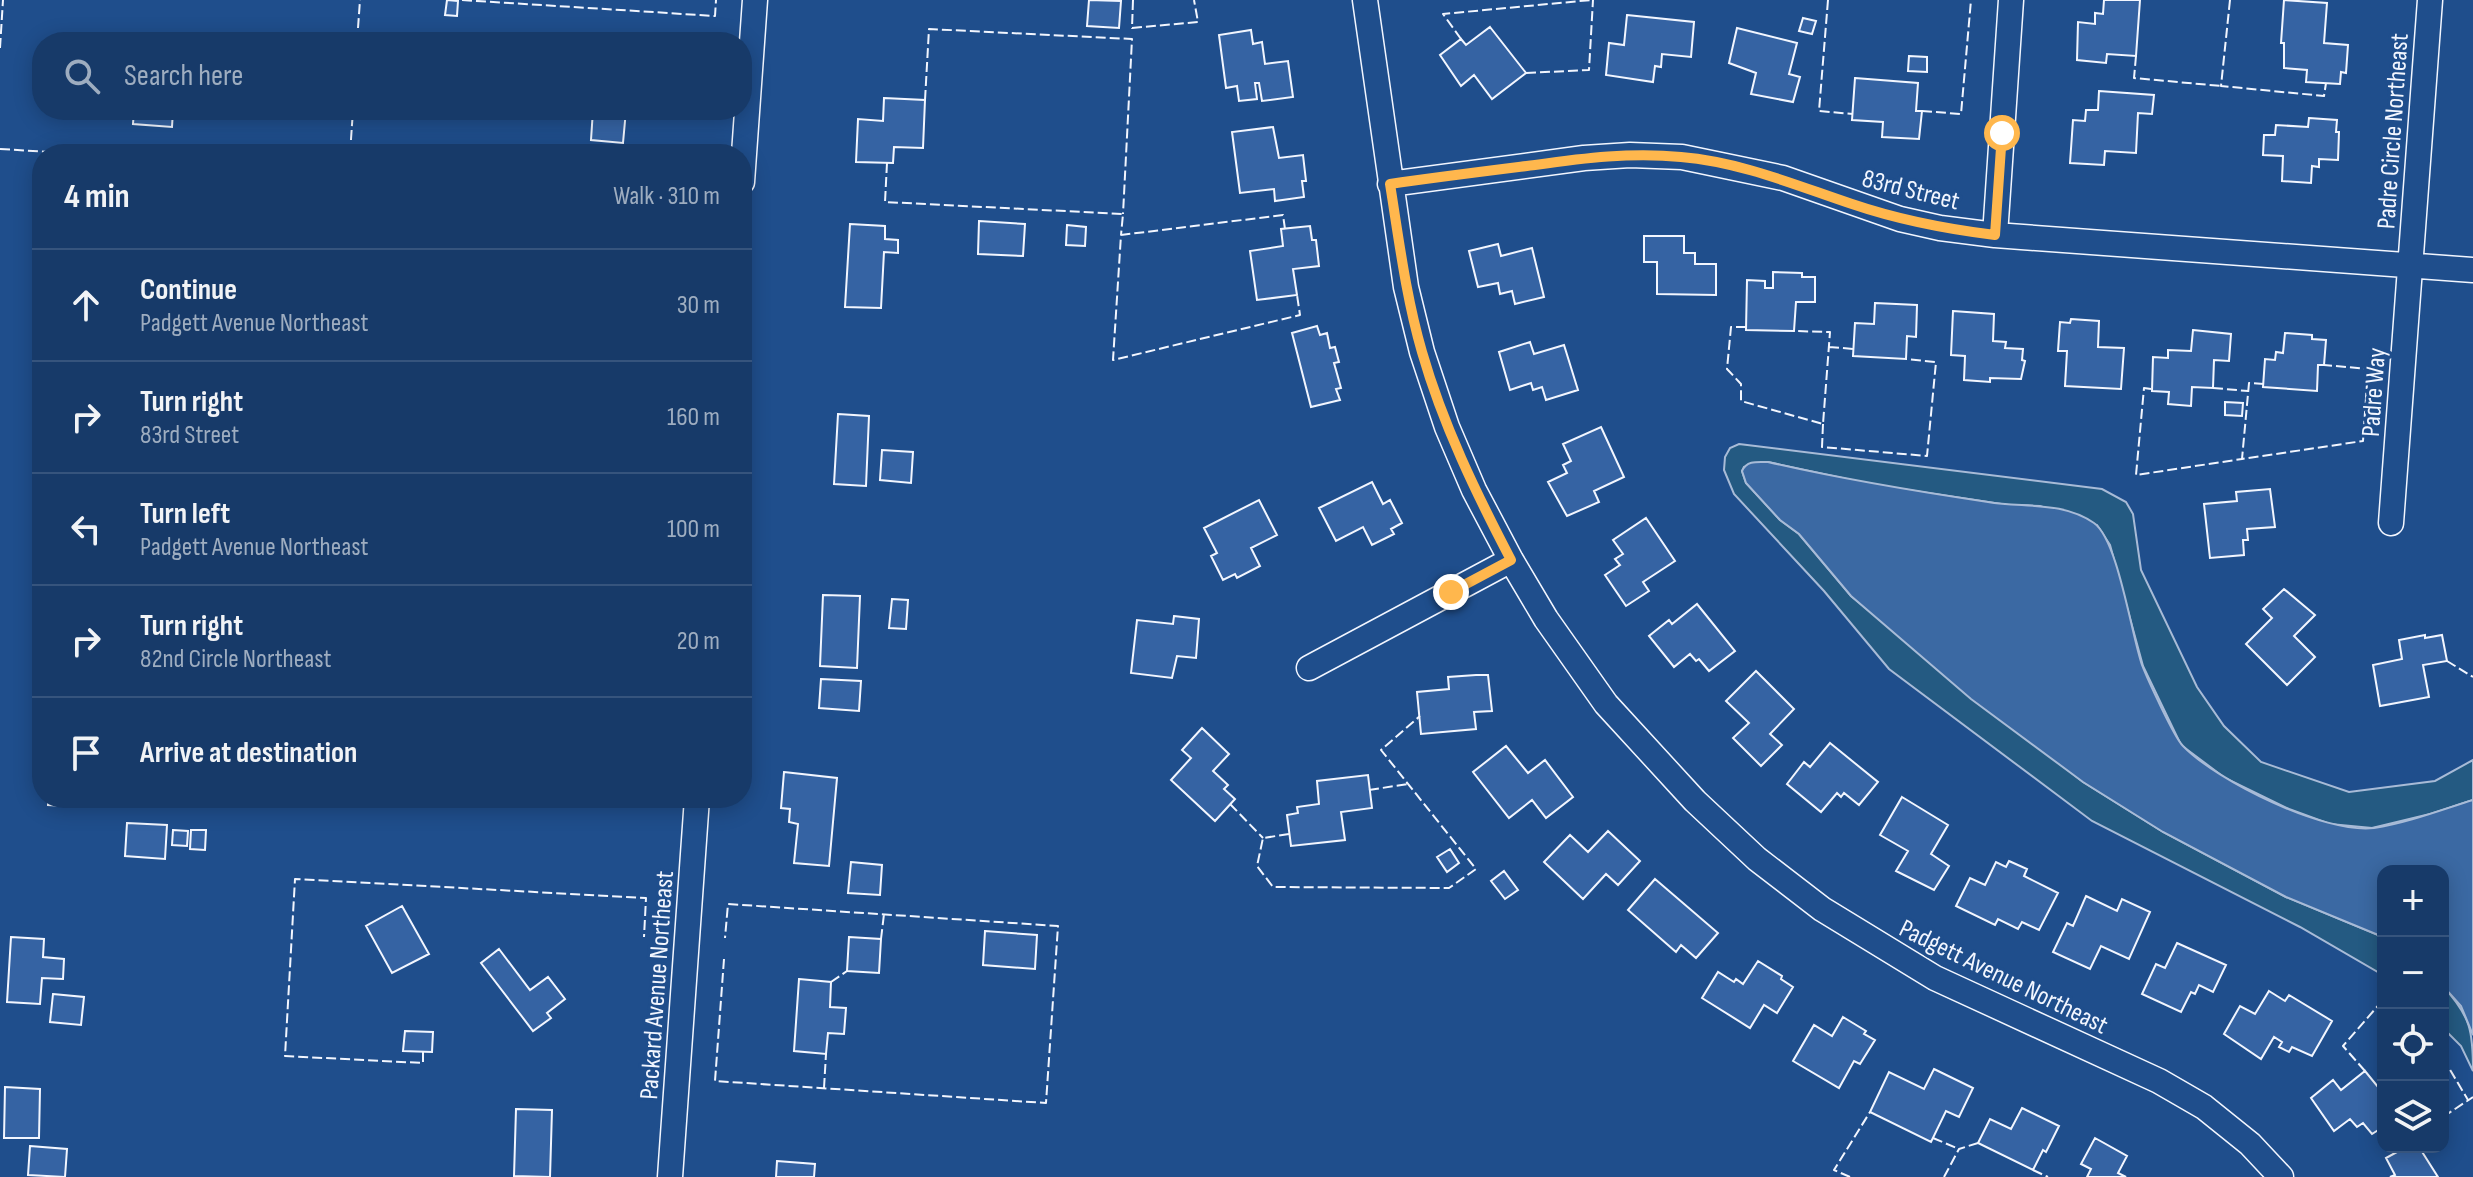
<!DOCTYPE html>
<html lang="en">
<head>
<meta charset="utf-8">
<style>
	body { margin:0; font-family:"Sofia Sans Condensed",sans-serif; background:#20416f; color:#f1f3f6 }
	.controls { position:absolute; right:24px; bottom:24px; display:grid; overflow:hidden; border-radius:16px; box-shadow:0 4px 20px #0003 }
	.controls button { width:72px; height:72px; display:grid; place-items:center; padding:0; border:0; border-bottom:2px solid #36547d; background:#173a69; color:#f1f3f6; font:40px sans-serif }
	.stop { position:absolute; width:24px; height:24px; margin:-18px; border:6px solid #ffb74d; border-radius:50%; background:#fff }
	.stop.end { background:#ffb74d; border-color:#fff; box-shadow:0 2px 8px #0008 }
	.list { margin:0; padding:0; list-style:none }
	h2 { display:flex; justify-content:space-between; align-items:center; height:104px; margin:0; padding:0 32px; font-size:34px }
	h2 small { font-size:26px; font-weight:400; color:#9eadc0 }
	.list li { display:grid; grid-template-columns:52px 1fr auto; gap:24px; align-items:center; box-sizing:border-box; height:112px; padding:0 32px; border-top:2px solid #36547d }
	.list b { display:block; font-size:30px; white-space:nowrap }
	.list p { margin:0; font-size:26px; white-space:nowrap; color:#9eadc0 }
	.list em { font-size:26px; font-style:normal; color:#9eadc0 }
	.icon { flex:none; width:44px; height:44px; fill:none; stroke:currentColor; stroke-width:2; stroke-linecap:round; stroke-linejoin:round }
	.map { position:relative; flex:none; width:2473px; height:1177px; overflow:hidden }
	.search { position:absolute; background:#173a69; box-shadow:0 4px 20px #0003; left:32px; top:32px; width:720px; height:88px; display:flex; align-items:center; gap:20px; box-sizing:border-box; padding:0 28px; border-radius:32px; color:#9eadc0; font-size:30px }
	.panel { position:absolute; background:#173a69; box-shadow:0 4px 20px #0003; left:32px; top:144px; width:720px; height:664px; border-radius:32px }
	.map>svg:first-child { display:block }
</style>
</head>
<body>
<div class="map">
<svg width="2473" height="1177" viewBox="0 0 2473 1177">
	<rect width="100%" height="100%" fill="#1f4e8c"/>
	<!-- green -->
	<path fill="#245a82" stroke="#a8bbd7" stroke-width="2" d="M1739 444 2102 489 2126 502 2133 514 2141 570 2197 687 2224 726 2261 762 2349 792 2435 781 2473 760V800L2430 814 2372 828 2330 824 2289 809 2225 778 2181 745 2143 666 2110 545 2097 525 2040 506 2008 505 1875 485 1768 462 1744 467 1742 471 1746 483 1780 520 1799 534 1851 596 2083 782 2163 832 2286 897 2383 937V975L2300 927 2092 821 1889 669 1824 591 1734 494 1724 470 1725 457 1730 448Z
		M2443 986C2471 1017 2473 1031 2473 1071L2461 1046 2443 1028Z"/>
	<!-- water -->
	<path fill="#3b69a3" stroke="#a8bbd7" stroke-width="2" d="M1768 462C1841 479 1914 491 1988 502 2024 508 2062 501 2094 523 2118 540 2131 633 2142 665 2147 678 2174 737 2183 746 2217 781 2324 834 2374 828 2407 823 2441 810 2473 800V1035L2461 1006 2443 986V871H2383V937L2286 897 2163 832 2083 782 1971 699 1851 596 1799 534 1780 520 1746 483 1742 471C1747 460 1758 462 1768 462Z"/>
	<!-- building -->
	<path fill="#3563a3" stroke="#f2f6ff" stroke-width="2" d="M447 0 458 1 457 16 445 15Z
		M1089 0 1121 1 1119 28 1087 26Z
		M2104 0H2140L2136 56 2107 54 2106 63 2077 60 2078 22 2095 24V13L2103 14Z
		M2284 0 2327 3 2324 43 2348 45 2346 73 2341 72 2340 84 2306 82 2307 70 2284 68V43H2281Z
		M1627 15 1694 22 1691 57 1662 54 1661 67 1655 66 1653 82 1606 75 1609 43 1624 45Z
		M1803 18 1816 21 1812 34 1799 31Z
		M1490 27 1526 73 1492 99 1474 75 1461 86 1440 55 1461 39 1466 45Z
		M1737 28 1797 43 1789 74 1800 77 1793 102 1751 94 1756 73 1729 63Z
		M1251 30 1253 44 1262 42 1265 64 1288 61 1293 97 1262 101 1259 83H1255L1257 99 1239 101 1237 86 1226 88 1219 35Z
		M596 34 625 37V42H596Z
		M1909 56 1927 57V72L1908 71Z
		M1855 78 1918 83 1916 111H1922L1919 139 1882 137 1883 122 1852 120Z
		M2099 91 2154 95 2152 114 2138 113 2136 153 2105 151 2104 165 2070 163 2073 120 2085 121 2086 110H2098Z
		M884 98 925 100 923 148 894 147 893 163 856 162 858 119 883 121Z
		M134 110H173L172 127 133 124Z
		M593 110H626L623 143 591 140Z
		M2309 118 2337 120 2336 132H2339L2338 160 2319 159V167L2312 166 2311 183 2282 181 2283 156 2263 155 2264 135H2275L2276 125 2308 127Z
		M1273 127 1279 158 1303 155 1306 181H1302L1304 197 1275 201 1274 189 1240 193 1232 132Z
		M979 221 1025 224 1023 256 978 254Z
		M850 224 885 226V239L898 240V253L884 252 881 308 845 307Z
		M1067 225 1086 227 1085 246 1066 245Z
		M1310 226 1312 240H1316L1319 266 1293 269 1297 295 1257 300 1250 251 1283 246 1281 229Z
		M1644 236H1684V253H1695V264H1716V295L1657 294V262H1644Z
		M1498 244 1501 256 1532 248 1544 297 1515 304 1512 291 1500 294 1498 283 1478 287 1469 251Z
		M1773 272 1802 273V277H1815V302H1796L1794 331 1746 330 1747 280 1765 281V288H1773Z
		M1875 303 1917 305 1916 337 1907 336 1906 359 1853 356 1855 323 1874 324Z
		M1953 311 1994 314 1993 341 2006 342 2005 348 2023 349 2022 360 2025 361 2021 379 1990 378V382L1964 380 1965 356 1951 355Z
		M2071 319 2099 321 2098 347 2124 348 2121 389 2065 386 2067 351H2058L2060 322 2070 323Z
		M1317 326 1320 335 1327 333 1330 348 1335 347 1339 362 1334 363 1341 388 1336 389 1340 400 1311 407 1292 333Z
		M2193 330 2231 334 2229 361 2214 360 2213 388 2192 387 2191 406 2168 404 2169 392 2152 391 2153 357 2168 358V350L2191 351Z
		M2285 333 2312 335V339L2326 340 2324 365H2318L2317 391 2263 387 2265 359 2275 360 2276 352 2283 353Z
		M1530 342 1534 354 1564 345 1578 390 1546 400 1542 387 1533 390 1531 383 1510 390 1499 352Z
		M2225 402 2243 403 2242 416 2225 415Z
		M838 414 869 416 866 486 834 484Z
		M1601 427 1624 477 1594 491 1599 502 1567 516 1548 482 1567 473 1563 465 1571 461 1563 444Z
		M882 450 913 452 911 483 880 480Z
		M1372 482 1383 504 1390 500 1402 523 1391 529 1394 534 1372 545 1363 527 1336 541 1319 508Z
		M2270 489 2275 527 2247 529 2248 540H2243L2244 555 2210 558 2204 504 2237 501 2236 492Z
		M1259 500 1277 535 1251 548 1260 566 1237 578 1235 574 1223 580 1211 556 1217 553 1204 528Z
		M1646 518 1675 561 1643 582 1649 591 1626 606 1605 575 1620 565 1615 559 1623 554 1613 540Z
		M42 575V623H38Z
		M2284 589 2315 615 2294 636 2315 657 2287 685 2246 644 2272 618 2263 609Z
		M823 595 860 596 857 668 820 666Z
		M892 599 908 600 906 629 889 628Z
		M1697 604 1735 651 1709 671 1699 659 1696 661 1690 654 1674 667 1649 636 1669 620 1672 624Z
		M1174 616 1199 619 1196 658 1177 656 1172 678 1131 673 1137 620 1173 624Z
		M2425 635V638L2442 635 2447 661 2423 665 2429 697 2380 706 2373 665 2402 659 2399 640Z
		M1756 671 1794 709 1770 734 1782 745 1761 766 1733 738 1749 723 1726 701Z
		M1476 675H1488L1492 711 1474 712 1476 729 1421 734 1417 692 1449 689 1448 677Z
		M821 679 861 681 859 711 819 708Z
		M1202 728 1229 754 1213 771 1228 785 1224 789 1235 799 1215 821 1171 780 1191 758 1182 750Z
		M1830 743 1878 782 1859 805 1844 793 1841 797 1837 793 1821 812 1787 784 1804 762 1810 767Z
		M1506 746 1528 773 1545 760 1573 797 1546 818 1532 800 1509 818 1473 772Z
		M784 772 837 778 829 866 794 863 798 824 789 822 790 809 781 808Z
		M1368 775 1372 808 1341 812 1345 840 1291 846 1287 815 1298 813 1297 807 1319 804 1317 781Z
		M1902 797 1948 825 1931 854 1949 866 1934 890 1896 871 1908 851 1880 835Z
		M48 798H85L84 807 48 805Z
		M127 823 167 825 165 859 125 856Z
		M173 830 188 831 187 846 172 845Z
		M191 830H206L205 850 190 849Z
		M1608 831 1640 861 1618 885 1606 874 1583 899 1544 862 1570 835 1588 852Z
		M1450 849 1459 863 1447 872 1437 857Z
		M2009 861 2027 869 2024 876 2058 893 2039 930 2022 922 2018 929 1998 919 1995 925 1956 906 1970 878 1985 885 1996 862 2006 867Z
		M851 862 882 865 880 895 848 893Z
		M1504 871 1518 890 1505 899 1491 881Z
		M1655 879 1718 933 1696 958 1681 945 1676 952 1628 910Z
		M2086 896 2117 911 2122 899 2150 912 2129 959 2101 946 2090 969 2053 952 2067 923 2073 926Z
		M402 906 429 954 392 973 366 926Z
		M985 931 1037 935 1035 969 983 965Z
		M11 937 44 939 43 957 64 959 63 979 42 978 40 1004 7 1002Z
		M849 937 881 939 879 973 847 971Z
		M2177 943 2226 965 2213 992 2199 985 2195 994 2191 992 2181 1012 2142 994 2156 964 2165 968Z
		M499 949 530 990 548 977 565 999 547 1013 551 1018 533 1031 481 963Z
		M1758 961 1782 976 1781 979 1793 987 1777 1013 1764 1005 1750 1028 1702 998 1718 972 1734 982 1736 979 1743 984Z
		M799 979 831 982 830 1007 846 1008 844 1034 828 1033 826 1054 794 1051Z
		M2269 991 2285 1001 2289 995 2332 1021 2312 1056 2292 1047 2289 1052 2279 1047 2282 1042 2274 1037 2261 1059 2224 1034 2240 1006 2255 1014Z
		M53 994 84 997 81 1025 50 1022Z
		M1843 1017 1866 1031 1864 1034 1875 1040 1860 1064 1854 1061 1839 1088 1793 1061 1814 1025 1832 1036Z
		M405 1031 433 1032 432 1052 403 1051Z
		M1934 1069 1973 1088 1959 1117 1946 1111 1931 1142 1870 1112 1889 1072 1924 1089Z
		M2365 1071 2383 1093V1127L2372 1134 2363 1123 2357 1127 2350 1119 2334 1131 2311 1098 2333 1080 2341 1090Z
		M5 1087 40 1089 39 1138H4Z
		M2022 1108 2059 1126 2046 1152 2043 1150 2033 1170 1978 1143 1990 1119 2011 1129Z
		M516 1109 552 1110 550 1177 514 1176Z
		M2095 1138 2127 1156 2118 1173 2126 1177H2087L2091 1169 2081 1164Z
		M30 1146 67 1149 65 1177 28 1175Z
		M2406 1147H2419L2438 1177H2390L2395 1175 2386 1158Z
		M777 1161 815 1164 814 1177H776Z"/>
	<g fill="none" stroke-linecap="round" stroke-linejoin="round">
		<!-- street casing -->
		<g stroke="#f2f6ff" stroke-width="27">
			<path id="street" d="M1365 0 1406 287 1422 352 1447 427 1474 490 1511 560 1546 619 1606 704 1695 801 1757 859 1822 909 1935 978 2159 1081 2204 1107 2250 1144 2281 1177
				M742 182 755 0
				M1390 184 1584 158 1630 155 1682 157 1783 178 1900 219 1940 228 1995 235 2473 270
				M1995 235 2011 0
				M2391 523 2430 0
				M1309 668 1511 560
				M670 1177 697 798"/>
		</g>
		<!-- street -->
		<use href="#street" stroke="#1f4e8c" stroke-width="24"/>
		<!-- fence -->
		<path stroke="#f2f6ff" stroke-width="2" stroke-dasharray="10 4" stroke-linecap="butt" d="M462 0 715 16 716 0
			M1133 0 1132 28 1198 22 1194 0
			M1828 0 1819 111 1853 114
			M2230 0 2221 86 2324 96 2326 83
			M1461 39 1443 14 1591 0
			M357 42 360 0
			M0 48 3 0
			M2136 56 2134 78 2221 86
			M1526 73 1589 70 1593 0
			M925 100 929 29 1132 39 1123 214
			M1922 111 1961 114 1971 0
			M0 149 85 154
			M350 154 353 110
			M887 163 885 202 1123 214 1121 235
			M1285 229 1283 215 1121 235 1113 360 1300 315 1297 295
			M1746 327H1731L1727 369 1741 384V401L1823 424 1830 332 1794 331
			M1829 347 1854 349
			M2264 384 2249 383 2242 459 2363 441 2368 369 2324 365
			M2213 388 2248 391
			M2151 389 2144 388 2136 475 2242 459
			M1823 424 1822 447 1927 456 1936 362 1906 359
			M2447 661 2473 677
			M1369 790 1408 784
			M1230 804 1263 838
			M1289 834 1263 838 1257 866 1273 887 1449 888 1476 869 1381 750 1420 716
			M881 939 884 914
			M724 959 715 1081 1046 1103 1058 926 728 904 725 938
			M831 982 847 971
			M423 1052V1063L285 1056 295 879 646 898 644 937
			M2443 1058 2468 1100
			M2365 1071 2343 1046 2383 1000
			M824 1088 826 1054
			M2443 1117 2473 1097
			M1933 1138 1959 1149
			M2033 1170 2048 1177
			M1850 1177 1834 1170 1870 1112
			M1944 1177 1959 1149 1978 1143"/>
	</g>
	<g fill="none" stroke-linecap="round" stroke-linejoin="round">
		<!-- route -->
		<path stroke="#ffb74d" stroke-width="10" d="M1451 592 1511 560C1476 493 1443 425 1422 352 1406 297 1399 240 1390 184 1438 177 1487 171 1535 165 1584 158 1632 152 1681 157 1741 162 1795 185 1852 204 1899 220 1946 229 1995 235L2002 133"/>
	</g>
	<g text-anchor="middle" stroke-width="6" stroke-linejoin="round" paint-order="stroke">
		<!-- street labels -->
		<g font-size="26" fill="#f2f6ff" stroke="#1f4e8c">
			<text transform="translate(2392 131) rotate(-86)" y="9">Padre Circle Northeast</text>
			<text transform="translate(1911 189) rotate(14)" y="9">83rd Street</text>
			<text transform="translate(2373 392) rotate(-86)" y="9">Padre Way</text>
			<text transform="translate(2004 976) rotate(26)" y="9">Padgett Avenue Northeast</text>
			<text transform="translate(656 985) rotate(-86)" y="9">Packard Avenue Northeast</text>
		</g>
	</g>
</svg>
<div class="controls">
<button>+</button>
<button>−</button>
<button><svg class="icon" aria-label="locate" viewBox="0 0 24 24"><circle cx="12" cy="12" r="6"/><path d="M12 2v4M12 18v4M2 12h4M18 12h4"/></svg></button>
<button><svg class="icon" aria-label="layers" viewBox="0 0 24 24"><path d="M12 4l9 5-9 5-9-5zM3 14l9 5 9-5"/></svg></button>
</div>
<div class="stop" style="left:2002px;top:133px"></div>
<div class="stop end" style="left:1451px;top:592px"></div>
<div class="search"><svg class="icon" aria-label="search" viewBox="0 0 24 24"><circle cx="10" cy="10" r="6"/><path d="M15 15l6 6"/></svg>Search here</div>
<section class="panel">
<h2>4 min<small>Walk · 310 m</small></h2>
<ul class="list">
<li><svg class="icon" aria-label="ahead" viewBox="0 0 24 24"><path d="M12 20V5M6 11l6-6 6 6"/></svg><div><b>Continue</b><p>Padgett Avenue Northeast</p></div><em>30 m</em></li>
<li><svg class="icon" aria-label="right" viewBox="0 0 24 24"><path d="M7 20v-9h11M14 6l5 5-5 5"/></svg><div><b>Turn right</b><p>83rd Street</p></div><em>160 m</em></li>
<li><svg class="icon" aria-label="left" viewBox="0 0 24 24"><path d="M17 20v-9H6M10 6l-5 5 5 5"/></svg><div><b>Turn left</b><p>Padgett Avenue Northeast</p></div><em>100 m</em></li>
<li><svg class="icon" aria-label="right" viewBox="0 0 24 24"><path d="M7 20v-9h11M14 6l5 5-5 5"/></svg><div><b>Turn right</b><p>82nd Circle Northeast</p></div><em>20 m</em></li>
<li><svg class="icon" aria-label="arrive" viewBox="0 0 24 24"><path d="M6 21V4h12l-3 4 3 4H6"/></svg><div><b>Arrive at destination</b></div></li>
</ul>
</section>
</div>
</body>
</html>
